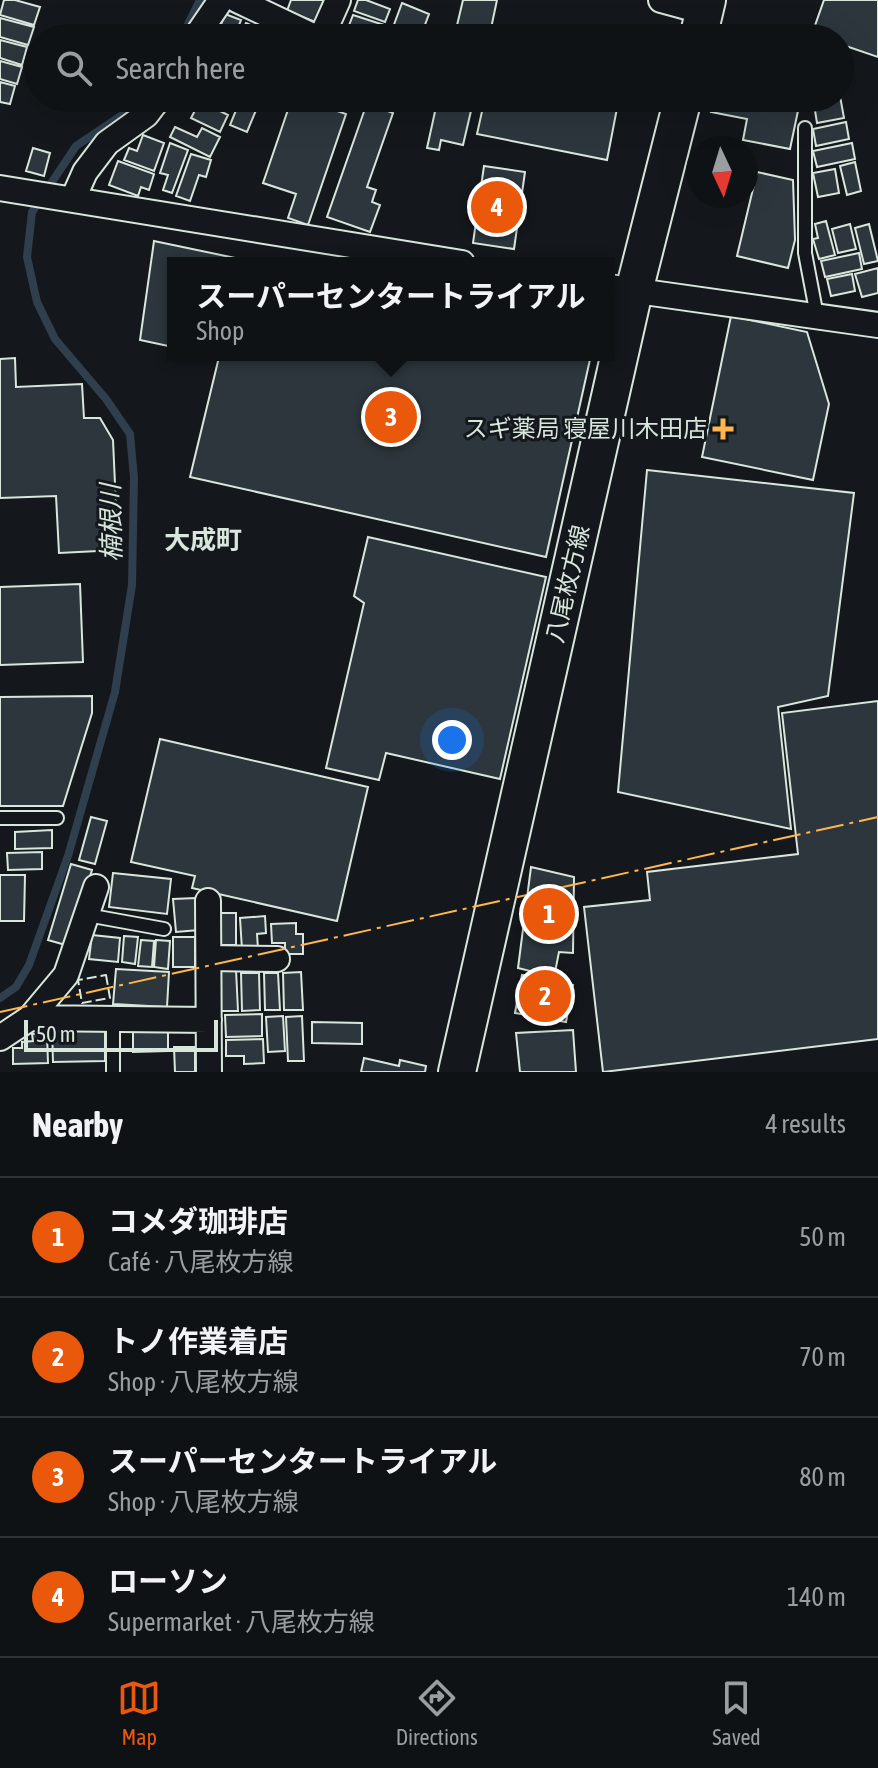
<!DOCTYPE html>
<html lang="en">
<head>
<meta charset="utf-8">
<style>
	body { margin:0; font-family:"Asap Condensed","Noto Sans JP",sans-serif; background:#181b1e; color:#f1f3f6 }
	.compass { position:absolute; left:686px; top:136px; width:72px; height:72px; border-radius:50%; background:#0f1215; box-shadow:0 8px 32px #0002; rotate:176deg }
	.scale { position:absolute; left:24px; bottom:20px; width:194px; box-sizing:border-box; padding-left:8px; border:4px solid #d8e6dc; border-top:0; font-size:22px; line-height:28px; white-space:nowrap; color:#d8e6dc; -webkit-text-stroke:6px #14181c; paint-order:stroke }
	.you { position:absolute; left:452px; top:740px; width:28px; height:28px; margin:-20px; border:6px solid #fff; border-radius:50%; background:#1a73e8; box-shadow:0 0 0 12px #1a73e833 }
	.badge { display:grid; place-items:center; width:52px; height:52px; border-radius:50%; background:#ea580c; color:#fff; font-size:26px; font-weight:700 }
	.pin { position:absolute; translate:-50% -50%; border:4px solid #fff; box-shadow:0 2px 8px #0006 }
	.popup { position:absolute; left:167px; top:257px; width:448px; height:104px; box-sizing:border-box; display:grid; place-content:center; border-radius:0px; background:#0f1215; filter:drop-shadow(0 2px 6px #0005); font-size:26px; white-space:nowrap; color:#9b9ea0 }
	.popup b { font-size:30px; color:#f1f3f6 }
	.popup::after { content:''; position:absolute; left:50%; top:100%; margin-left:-16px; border:16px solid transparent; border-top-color:#0f1215 }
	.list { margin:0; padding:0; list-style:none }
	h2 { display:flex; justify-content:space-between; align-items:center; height:104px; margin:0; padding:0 32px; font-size:34px }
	h2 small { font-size:26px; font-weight:400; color:#9b9ea0 }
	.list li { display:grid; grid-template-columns:52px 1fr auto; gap:24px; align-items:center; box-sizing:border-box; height:120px; padding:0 32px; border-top:2px solid #2f3234 }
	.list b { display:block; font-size:30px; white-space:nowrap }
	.list p { margin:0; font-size:26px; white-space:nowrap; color:#9b9ea0 }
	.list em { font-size:26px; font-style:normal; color:#9b9ea0 }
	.icon { flex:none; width:44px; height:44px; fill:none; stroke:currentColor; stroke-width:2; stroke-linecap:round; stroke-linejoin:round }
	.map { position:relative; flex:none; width:878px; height:1072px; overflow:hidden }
	.search { position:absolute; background:#0f1215; box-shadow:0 8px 32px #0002; left:24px; right:24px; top:24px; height:88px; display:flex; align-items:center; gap:20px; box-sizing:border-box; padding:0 28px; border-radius:44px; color:#9b9ea0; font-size:30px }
	.sheet { height:584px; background:#0f1215 }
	nav { display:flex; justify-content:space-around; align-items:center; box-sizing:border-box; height:112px; border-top:2px solid #2f3234; background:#0f1215; font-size:22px; color:#9b9ea0 }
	nav a { display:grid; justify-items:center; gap:4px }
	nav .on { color:#ea580c }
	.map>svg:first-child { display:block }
</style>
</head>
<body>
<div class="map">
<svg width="878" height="1072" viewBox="0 0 878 1072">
	<rect width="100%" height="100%" fill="#14181c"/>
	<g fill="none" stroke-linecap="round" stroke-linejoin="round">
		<!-- stream -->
		<path stroke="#2f3f4d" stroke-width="8" d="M181 38 200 0
			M0 998 16 987 29 965 68 856 115 692 132 585 134 478 130 434 106 399 55 339 37 302 27 257 32 212 76 146 131 109 140 98"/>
	</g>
	<!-- building -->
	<path fill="#2c363c" stroke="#d8e6dc" stroke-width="2" d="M4 0H15L40 7 34 25 0 15Z
		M291 0H327L318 23 287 11Z
		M358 0H366L390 9 385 22 354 11Z
		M463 0H497L489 38H454Z
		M824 0H878V57L840 44V38H822L812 34Z
		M402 3 429 14 420 38H389Z
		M225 14 241 20 234 38H216Z
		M353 15 384 25 380 38 348 28Z
		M0 18 34 27 28 45 0 37Z
		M246 23 262 30 259 38H239Z
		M0 40 27 47 22 65 0 58Z
		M0 61 22 67 17 84 0 79Z
		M0 82 15 86 10 104 0 102Z
		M840 96 844 118 817 123 813 98Z
		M204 98H235L230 109Z
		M241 98H261L247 132 230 125Z
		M292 98H300L346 114 308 225 288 218 296 194 263 183Z
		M366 98H397L393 109Z
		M438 98H474L463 145 441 140 439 150 427 148Z
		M485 98H619L607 160 477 134Z
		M714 98H798L799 106 790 149 743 140 747 119 711 112Z
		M200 101 228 115 220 132 191 118Z
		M367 103 393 113 367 187 376 190 372 202 380 205 370 232 327 217Z
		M846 122 849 139 816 146 813 129Z
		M175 127 197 137 202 128 220 137 210 157 170 137Z
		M143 135 164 143 154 171 124 160 129 148 137 151Z
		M170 143 188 150 172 193 163 190 168 175 160 173Z
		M852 143 855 159 817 167 813 151Z
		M33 148 50 153 44 176 26 171Z
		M191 154 211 160 206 177 199 175 190 201 176 196Z
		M118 161 154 174 149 190 141 187 138 196 109 185Z
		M855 162 861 191 847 195 840 166Z
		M484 166 525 172 514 249 473 243Z
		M835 169 839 193 818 197 813 173Z
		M757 172 793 180 795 240 788 268 737 256Z
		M826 221 835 255 819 259 813 239 818 238 815 224Z
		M850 224 856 249 838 253 832 229Z
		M869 224 878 261 864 264 855 228Z
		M154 241 259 263H173V347L140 340Z
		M859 253 862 269 825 277 821 261Z
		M878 268V293L862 297 855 274Z
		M852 274 855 291 831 296 827 279Z
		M731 316 807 332 829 404 813 480 702 457Z
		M208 355H591L546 557 190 477 219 357Z
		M15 358 16 387 82 384 84 418H100L113 440 118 550 59 553 56 496 0 498V359Z
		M647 470 854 493 828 696 778 707 791 829 618 792Z
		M368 537 546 577 500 779 386 753 379 780 326 768 364 603 354 596Z
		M80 584 83 662 0 665V587Z
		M92 696V713L63 806H0V697Z
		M878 701V1039L603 1072 584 907 650 900 647 872 798 854 782 713Z
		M160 739 368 787 337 921 192 888 195 876 131 862Z
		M91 817 107 821 95 864 79 860Z
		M52 830V848L15 849V832Z
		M42 852V869L8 870 7 853Z
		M71 864 92 870 69 946 48 940Z
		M531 867 574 877 573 953 559 952 554 977 518 968Z
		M113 873 171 879 167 914 109 907Z
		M0 875H25L24 921H0Z
		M196 898 199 930 176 932 173 899Z
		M218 913H236V945H219Z
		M265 916 266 933 257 934 258 949 242 950 240 918Z
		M296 923V934H303V954H285V943H272L271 924Z
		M92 935 120 938 118 962 89 959Z
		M124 936 138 937 135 964 122 962Z
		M173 937H195V967H173Z
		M141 940 154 941 152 967 138 966Z
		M156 940 170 941 168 969 154 967Z
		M116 969 169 972 167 1007 113 1004Z
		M236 969 238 1011H218L217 970Z
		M301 972 303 1010H284L283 973Z
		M241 973H259L260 1010 242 1011Z
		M264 973H278L280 1010H265Z
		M522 975 573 985 566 1022 515 1013Z
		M262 1014V1036L226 1037 225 1015Z
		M283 1016 285 1051 268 1052 266 1017Z
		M302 1016 304 1061H288L286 1017Z
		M312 1022 362 1023V1044L312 1043Z
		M105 1027V1061L53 1062 52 1029Z
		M133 1030H168V1051L133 1052Z
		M573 1030 576 1072H520L516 1033Z
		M47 1033 48 1063 13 1064V1048H22V1042L33 1041 32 1034Z
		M263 1039 264 1063 244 1064V1056H226V1040Z
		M174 1047H195V1072H175Z
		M364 1058 399 1066 400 1060 426 1066 425 1072H361Z"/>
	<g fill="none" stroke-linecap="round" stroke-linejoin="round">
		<!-- lane casing -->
		<g stroke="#d8e6dc" stroke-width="16">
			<path id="lane" d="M805 128V253L817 316
				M0 818H57
				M87 915 164 929
				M113 1019V1072"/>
		</g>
		<!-- street casing -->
		<g stroke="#d8e6dc" stroke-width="28">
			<path id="street" d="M237 0 317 38
				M661 0 705 12
				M195 38 221 0
				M321 38 338 0
				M0 188 462 263
				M73 199 85 172 107 143 146 115 159 98
				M609 287 878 325
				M208 901 209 1072
				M209 958 277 959
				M30 1018 209 1020
				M0 1038 30 1018 66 975 96 887"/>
		</g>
		<!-- primary casing -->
		<g stroke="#d8e6dc" stroke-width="40">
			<path id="primary" d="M698 38 707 0
				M457 1072 634 291 683 98"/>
		</g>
		<!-- lane -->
		<use href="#lane" stroke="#14181c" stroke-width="12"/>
		<!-- street -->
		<use href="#street" stroke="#14181c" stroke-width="24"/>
		<!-- primary -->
		<use href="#primary" stroke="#14181c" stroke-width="36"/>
		<!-- fence -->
		<path stroke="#d8e6dc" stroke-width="2" stroke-dasharray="10 4" stroke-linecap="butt" d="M106 975 110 998 82 1003 78 980Z"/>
		<!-- power -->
		<path stroke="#ffb74d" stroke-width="2" stroke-dasharray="28 6 4 6" stroke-linecap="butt" d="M0 1012 878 817"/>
	</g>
	<!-- markers -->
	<path fill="#ffb74d" stroke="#14181c" stroke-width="3" d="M719 417h8v8h8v8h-8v8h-8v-8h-8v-8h8z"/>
	<g text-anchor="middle" stroke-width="6" stroke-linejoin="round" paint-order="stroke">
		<!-- poi labels -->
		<g font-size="24" fill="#d8e6dc" stroke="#14181c" text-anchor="end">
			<text x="707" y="437">スギ薬局 寝屋川木田店</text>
		</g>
		<!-- street labels -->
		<g font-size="24" fill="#d8e6dc" stroke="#14181c">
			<text transform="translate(568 584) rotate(-77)" y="8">八尾枚方線</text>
		</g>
		<!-- water labels -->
		<g font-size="26" font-style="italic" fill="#d8e6dc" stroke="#14181c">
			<text transform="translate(111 523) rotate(-91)" y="9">楠根川</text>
		</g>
		<!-- neighbourhood labels -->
		<g font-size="26" font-weight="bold" fill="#d8e6dc" stroke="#14181c">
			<text x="203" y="549">大成町</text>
		</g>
	</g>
</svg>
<svg class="compass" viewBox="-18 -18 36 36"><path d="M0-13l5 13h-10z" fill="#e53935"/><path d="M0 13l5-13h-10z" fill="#9b9ea0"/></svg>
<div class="scale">50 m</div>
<div class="you"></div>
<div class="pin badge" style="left:549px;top:914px">1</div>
<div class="pin badge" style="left:545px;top:996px">2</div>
<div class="pin badge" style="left:391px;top:417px">3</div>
<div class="popup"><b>スーパーセンタートライアル</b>Shop</div>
<div class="pin badge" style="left:497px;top:207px">4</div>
<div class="search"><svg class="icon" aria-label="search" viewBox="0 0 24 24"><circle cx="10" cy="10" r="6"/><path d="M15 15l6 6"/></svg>Search here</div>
</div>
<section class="sheet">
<h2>Nearby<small>4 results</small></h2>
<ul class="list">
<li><span class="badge">1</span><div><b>コメダ珈琲店</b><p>Café · 八尾枚方線</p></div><em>50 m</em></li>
<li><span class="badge">2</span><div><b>トノ作業着店</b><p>Shop · 八尾枚方線</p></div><em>70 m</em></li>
<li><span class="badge">3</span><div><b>スーパーセンタートライアル</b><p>Shop · 八尾枚方線</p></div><em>80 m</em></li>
<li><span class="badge">4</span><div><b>ローソン</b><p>Supermarket · 八尾枚方線</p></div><em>140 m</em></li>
</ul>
</section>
<nav>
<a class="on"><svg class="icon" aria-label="map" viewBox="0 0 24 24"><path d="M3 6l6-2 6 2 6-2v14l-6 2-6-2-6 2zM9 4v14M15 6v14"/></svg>Map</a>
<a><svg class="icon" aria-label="directions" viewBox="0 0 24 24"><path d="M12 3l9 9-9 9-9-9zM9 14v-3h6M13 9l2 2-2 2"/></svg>Directions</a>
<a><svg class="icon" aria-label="saved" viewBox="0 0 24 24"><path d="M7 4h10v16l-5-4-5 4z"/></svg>Saved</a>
</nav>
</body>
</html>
